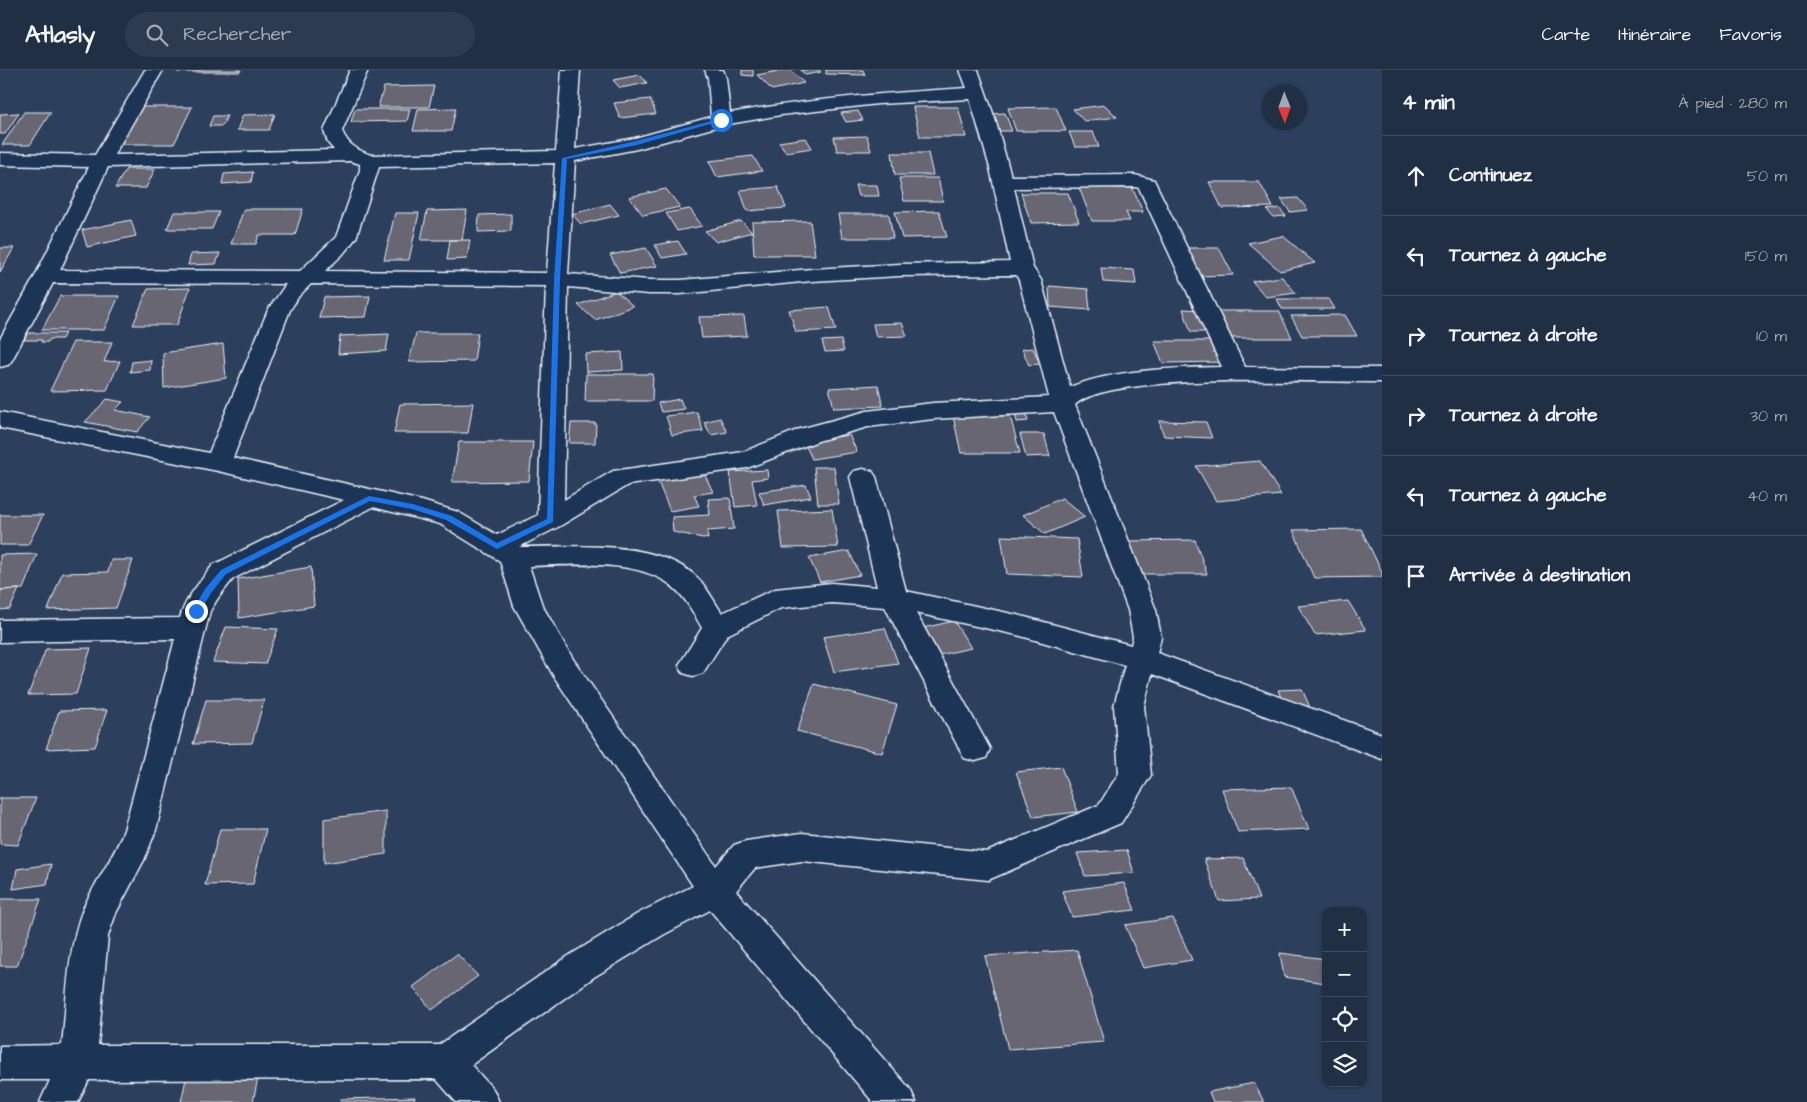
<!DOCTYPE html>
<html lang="fr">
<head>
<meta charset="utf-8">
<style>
	body { margin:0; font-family:"Architects Daughter",sans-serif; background:#2d3b50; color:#f1f3f6 }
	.controls { position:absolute; right:15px; bottom:15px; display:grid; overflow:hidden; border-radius:10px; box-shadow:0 1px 4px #0004 }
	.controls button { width:45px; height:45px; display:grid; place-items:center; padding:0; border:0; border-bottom:1px solid #3e4a5e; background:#212f45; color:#f1f3f6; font:25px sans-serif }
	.compass { position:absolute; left:1262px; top:15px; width:45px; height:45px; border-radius:50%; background:#212f45; box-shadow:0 1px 4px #0004; rotate:179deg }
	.stop { position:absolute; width:15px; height:15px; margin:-11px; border:4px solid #1a73e8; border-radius:50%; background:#fff }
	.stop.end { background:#1a73e8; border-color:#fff; box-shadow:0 1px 5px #0008 }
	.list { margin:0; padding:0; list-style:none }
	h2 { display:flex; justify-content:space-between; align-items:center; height:65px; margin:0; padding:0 20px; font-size:21px }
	h2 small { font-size:16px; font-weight:400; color:#a2a9b3 }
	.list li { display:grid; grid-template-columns:32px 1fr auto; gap:15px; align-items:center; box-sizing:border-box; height:80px; padding:0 20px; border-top:1px solid #3e4a5e }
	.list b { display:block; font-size:19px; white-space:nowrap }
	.list em { font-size:16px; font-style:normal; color:#a2a9b3 }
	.icon { flex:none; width:28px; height:28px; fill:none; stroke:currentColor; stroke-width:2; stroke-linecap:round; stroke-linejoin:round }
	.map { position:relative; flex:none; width:1382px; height:1032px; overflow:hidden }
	header { display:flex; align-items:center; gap:30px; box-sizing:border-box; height:70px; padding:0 25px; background:#212f45; border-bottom:1px solid #3e4a5e }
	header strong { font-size:24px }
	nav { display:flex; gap:28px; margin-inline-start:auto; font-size:18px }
	.search { width:350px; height:45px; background:#2d3b50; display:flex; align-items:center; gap:12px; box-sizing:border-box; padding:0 18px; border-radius:28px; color:#a2a9b3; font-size:19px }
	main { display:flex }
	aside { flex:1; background:#212f45 }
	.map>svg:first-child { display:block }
</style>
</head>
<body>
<header>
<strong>Atlasly</strong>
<div class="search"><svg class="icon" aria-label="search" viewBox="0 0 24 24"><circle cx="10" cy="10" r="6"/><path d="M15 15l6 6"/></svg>Rechercher</div>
<nav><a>Carte</a><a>Itinéraire</a><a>Favoris</a></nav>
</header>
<main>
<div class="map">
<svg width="1382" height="1032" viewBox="0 0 1382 1032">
	<rect width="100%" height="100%" fill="#2c3f5c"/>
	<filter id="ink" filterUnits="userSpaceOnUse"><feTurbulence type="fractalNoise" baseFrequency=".02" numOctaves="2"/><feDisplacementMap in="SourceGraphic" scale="10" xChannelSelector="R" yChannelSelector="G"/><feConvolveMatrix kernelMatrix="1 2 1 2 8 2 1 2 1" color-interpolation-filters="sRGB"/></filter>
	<g filter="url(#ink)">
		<!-- building -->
		<path fill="#686672" stroke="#e8f1f8" d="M178 0H241L240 2H177Z
			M742 0H753V6L742 5Z
			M783 0H790L804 13 772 20 757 5Z
			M801 0H819L821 2 805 5Z
			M826 0H863L865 5 826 4Z
			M640 5 647 13 620 18 613 10Z
			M434 16 429 37H378L384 17Z
			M650 29 656 44 620 48 614 33Z
			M1105 35 1117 47 1084 51 1073 39Z
			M141 37H192L174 74H121Z
			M913 37H958L966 67H920Z
			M1056 37 1066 61H1016L1008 38Z
			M456 38 451 61H413L418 39Z
			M355 39H410L407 51 351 52Z
			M858 41 863 50 846 52 841 43Z
			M24 42H51L30 75H2Z
			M19 43 5 64H0V44Z
			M1005 43 1012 61H997L991 44Z
			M275 44 269 60H237L243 45Z
			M213 46H227L222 56H209Z
			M1069 62H1093L1099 77H1075Z
			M867 66 871 81H837L834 67Z
			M806 68 812 78 786 82 779 72Z
			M892 83H928L933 105H895Z
			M753 86 762 101 717 107 709 91Z
			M126 99H155L146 118H115Z
			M253 102 251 112 222 114 224 104Z
			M899 108H938L943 131H904Z
			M1209 112H1259L1273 137 1222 138Z
			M855 115H877L879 126H858Z
			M1078 115H1131L1143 142H1126L1130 151H1092Z
			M778 117 786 138 747 141 740 120Z
			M666 119 680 137 643 145 629 127Z
			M1021 123H1068L1079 152 1031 153Z
			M1298 128 1308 140 1290 142 1281 129Z
			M610 134 619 145 581 154 572 144Z
			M1279 138 1286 146 1273 147 1267 140Z
			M244 139H303L295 165H259L256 174H231Z
			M690 139 702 156 677 161 666 143Z
			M467 140 462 170H421L427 141Z
			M939 141 947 167 902 168 895 142Z
			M174 142H219L212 159H167Z
			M395 143H419L409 190H384Z
			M511 144V161L478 162 479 145Z
			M838 144H889L893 168H842Z
			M131 150 136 166 87 177 82 160Z
			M741 151 752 162 716 172 705 161Z
			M810 151 815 185H754L752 152Z
			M1283 166 1315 193 1280 201 1248 173Z
			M450 170H470L467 189 447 190Z
			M678 171 686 184 662 188 655 175Z
			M0 178H14L0 202Z
			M646 178 657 196 620 203 610 185Z
			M1186 178H1219L1233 205 1200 206Z
			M220 183 216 194 188 195 191 184Z
			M1101 198 1134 200 1136 214 1103 212Z
			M1282 207 1296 223 1266 227 1252 211Z
			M1049 216 1088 219 1090 240 1050 237Z
			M190 218 177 255H133L148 219Z
			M616 221 633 236 595 250 578 235Z
			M60 226H119L104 260H42Z
			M370 226 366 247 319 248 324 227Z
			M1277 229H1329L1335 239H1282Z
			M829 237 836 260 796 262 789 240Z
			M1183 239 1203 240 1211 262H1191Z
			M1216 241H1279L1292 268H1228Z
			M1345 245 1357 266H1302L1291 246Z
			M744 246 747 266 702 268 699 247Z
			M902 253 907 266 876 267 873 254Z
			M28 263H65L62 269H50L48 272H41L42 270H24Z
			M416 263H478L474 291 409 292Z
			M389 264 386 281 338 284 340 266Z
			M841 270 844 281 825 282 822 271Z
			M1154 271H1213L1222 292 1163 293Z
			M73 272H112L104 292 120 291 107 320 50 321Z
			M223 274 226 308 164 318 163 283Z
			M1033 278 1040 294 1029 295 1022 279Z
			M622 282 623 300 586 302 585 284Z
			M151 290 150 300 130 302 132 292Z
			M586 304H653L652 331H585Z
			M878 315 883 336 834 338 829 318Z
			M107 329 123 332 115 340 150 347 137 362 85 352Z
			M680 329 684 339 661 342 658 333Z
			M473 333 468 363H394L400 334Z
			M697 342 703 361 672 365 666 346Z
			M1026 342 1028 351 1017 352 1015 343Z
			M953 346H1010L1020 383H961Z
			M720 348 727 362 711 365 704 352Z
			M1159 351 1206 352 1212 368 1164 366Z
			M571 353H596L595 373H569Z
			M1020 364H1044L1050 386 1026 387Z
			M849 365 857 382 812 389 804 372Z
			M459 372H533L529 411 452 412Z
			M1260 391 1281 425 1216 431 1196 396Z
			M814 397H834L839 434H818Z
			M702 399 713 422 694 425 699 436 670 441 656 407Z
			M767 400 768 408 752 410 757 435 735 437 730 402Z
			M806 415 811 427 764 435 759 422Z
			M730 428 734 459 707 461 708 469 673 462 672 447 710 445 708 429Z
			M1062 428 1085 447 1045 464 1023 445Z
			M832 439 838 477 783 478 778 441Z
			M0 445H43L28 475H0Z
			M1361 459 1382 502V507L1314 508 1293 460Z
			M1001 466 1077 469 1083 507 1007 504Z
			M1195 470 1207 504H1139L1128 471Z
			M849 481 860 505 820 512 809 488Z
			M37 484 23 519 0 520V485Z
			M111 490H133L116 538 48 540 62 503 108 502Z
			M311 497 314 536 239 548 238 509Z
			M19 519 10 539 0 540V520Z
			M1348 531 1366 560 1315 565 1298 536Z
			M954 551 971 578 939 585 923 558Z
			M226 557 278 559 265 594 213 592Z
			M885 558 898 593 834 602 823 567Z
			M91 578 76 624 28 625 46 579Z
			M814 614 897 635 882 683 797 661Z
			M1302 619 1311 640H1286L1278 620Z
			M206 630H264L252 673 193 674Z
			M107 640 95 677 46 679 59 641Z
			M1061 697 1078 742 1033 747 1016 702Z
			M1291 717 1309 759 1238 762 1222 719Z
			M0 728H36L18 775 0 774Z
			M386 741V784L324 793V749Z
			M220 759H266L253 814 205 815Z
			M1127 780 1134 803 1085 806 1077 783Z
			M1243 788 1259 829 1219 831 1204 789Z
			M51 794 47 814 13 819 17 799Z
			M1124 813 1135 840 1072 847 1062 821Z
			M0 829H41L17 896H0Z
			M1173 848 1192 890 1143 898 1125 855Z
			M1077 880 1104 972 1008 979 985 886Z
			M1280 883 1326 889V913L1284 907Z
			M457 884 478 906 432 940 413 917Z
			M260 998 253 1032H181L188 1000Z
			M1254 1013 1264 1032H1213L1209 1022Z
			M415 1027 414 1032H341V1029Z"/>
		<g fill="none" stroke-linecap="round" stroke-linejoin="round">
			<!-- minor casing -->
			<g stroke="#e8f1f8" stroke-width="3">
				<path id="minor" d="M145 0H163L114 85 334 80 328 73 324 61 350 0H368L342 61C348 75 357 80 371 85L556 81 562 0H580L575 79 635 68 711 47 708 8 705 0H723L726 8 730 43C808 29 887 23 967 18L960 0H978L995 49 1011 106 1135 105 1154 110 1245 297 1382 298V312C1326 313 1110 301 1075 335L1156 540 1161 567 1157 583 1382 664V689L1152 604 1144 636 1151 705 1121 753 988 810 802 791 755 798 736 821 910 1019 916 1032H873L710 840 663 865 594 907 471 995 493 1019 499 1032H456L436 1009 89 1010 78 1032H40L50 1010H0V976L62 975C67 932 67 879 83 839 95 811 114 788 124 760L175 569 0 572V550L180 548C185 528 201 511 213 495L344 430 218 401 0 358V342L209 383 268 240 286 214 53 213 12 290 8 295 0 297V269L35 206 89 97 0 95V83L95 85ZM970 29 990 98 1010 192 900 194 812 199 680 210H649L568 204 575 91 637 79 723 55 781 45 878 34ZM350 91 360 94V100L336 167 300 201 60 200 108 97ZM555 93 547 203 325 201 342 185 356 168 379 97ZM1135 117 1139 118 1222 297C1174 298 1116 299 1070 317L1041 210 1033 198 1014 118ZM1016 205 1019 210 1049 327 933 333 867 341 800 359 743 382 613 401 564 430 568 217 649 224H680L812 211 900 206ZM311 214 546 216 538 445 497 465 458 442 422 431 233 388 290 240 299 226ZM1054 342 1128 540 1133 567 1131 575 1017 545 906 521 876 407 872 401 863 399 854 401 850 407 877 517 832 513 775 519 722 543C713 530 705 513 692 503 649 469 571 477 519 477L560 456 628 415 747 398 818 371 868 357 933 349ZM373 437 440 454 500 491 514 536 553 605 693 816 639 843 570 885 439 975H98L108 866 116 843 144 790 156 760 210 541 218 528 233 509ZM529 496C571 495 639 488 673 517 686 528 694 544 702 558L679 595 683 603 693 606 703 603 727 565 781 538 832 533 885 537 964 688 975 691 986 688 990 679 916 543 1017 565 1125 595 1114 636 1119 703 1099 735 987 782 802 763 746 771 734 775 716 796 573 589 542 535Z"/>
			</g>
			<!-- minor -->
			<use href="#minor" fill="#1d3557" fill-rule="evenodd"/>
		</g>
	</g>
	<!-- route -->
	<path fill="#1a73e8" d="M719 49 724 50 637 75 567 89 560 210 553 452 497 479 446 450 412 439 370 431 226 504 211 523 199 543H193L192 541 205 519 221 500 369 426 413 434 452 446 497 473 547 449 554 210 562 88 636 71Z"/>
</svg>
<div class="controls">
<button>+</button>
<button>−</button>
<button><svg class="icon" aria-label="locate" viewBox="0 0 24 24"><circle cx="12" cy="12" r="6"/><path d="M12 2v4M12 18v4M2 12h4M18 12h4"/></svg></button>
<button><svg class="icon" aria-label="layers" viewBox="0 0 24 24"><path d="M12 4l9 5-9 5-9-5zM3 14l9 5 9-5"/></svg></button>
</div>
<svg class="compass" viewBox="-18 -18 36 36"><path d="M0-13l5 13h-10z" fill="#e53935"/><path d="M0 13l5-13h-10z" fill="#a2a9b3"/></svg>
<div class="stop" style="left:721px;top:50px"></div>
<div class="stop end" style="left:196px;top:541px"></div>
</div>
<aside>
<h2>4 min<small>À pied · 280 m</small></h2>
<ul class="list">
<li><svg class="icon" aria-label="ahead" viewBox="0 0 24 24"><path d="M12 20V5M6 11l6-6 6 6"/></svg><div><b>Continuez</b></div><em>50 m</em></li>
<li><svg class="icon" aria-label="left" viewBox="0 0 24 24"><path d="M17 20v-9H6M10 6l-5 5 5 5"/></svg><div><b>Tournez à gauche</b></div><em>150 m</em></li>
<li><svg class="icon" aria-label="right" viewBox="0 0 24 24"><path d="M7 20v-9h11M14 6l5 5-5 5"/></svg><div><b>Tournez à droite</b></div><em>10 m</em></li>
<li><svg class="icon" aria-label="right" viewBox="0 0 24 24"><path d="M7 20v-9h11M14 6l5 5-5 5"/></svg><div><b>Tournez à droite</b></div><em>30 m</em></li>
<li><svg class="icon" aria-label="left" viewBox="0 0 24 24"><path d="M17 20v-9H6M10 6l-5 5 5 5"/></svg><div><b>Tournez à gauche</b></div><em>40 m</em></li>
<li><svg class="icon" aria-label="arrive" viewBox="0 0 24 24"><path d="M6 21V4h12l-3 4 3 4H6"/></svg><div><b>Arrivée à destination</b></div></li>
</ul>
</aside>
</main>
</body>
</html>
